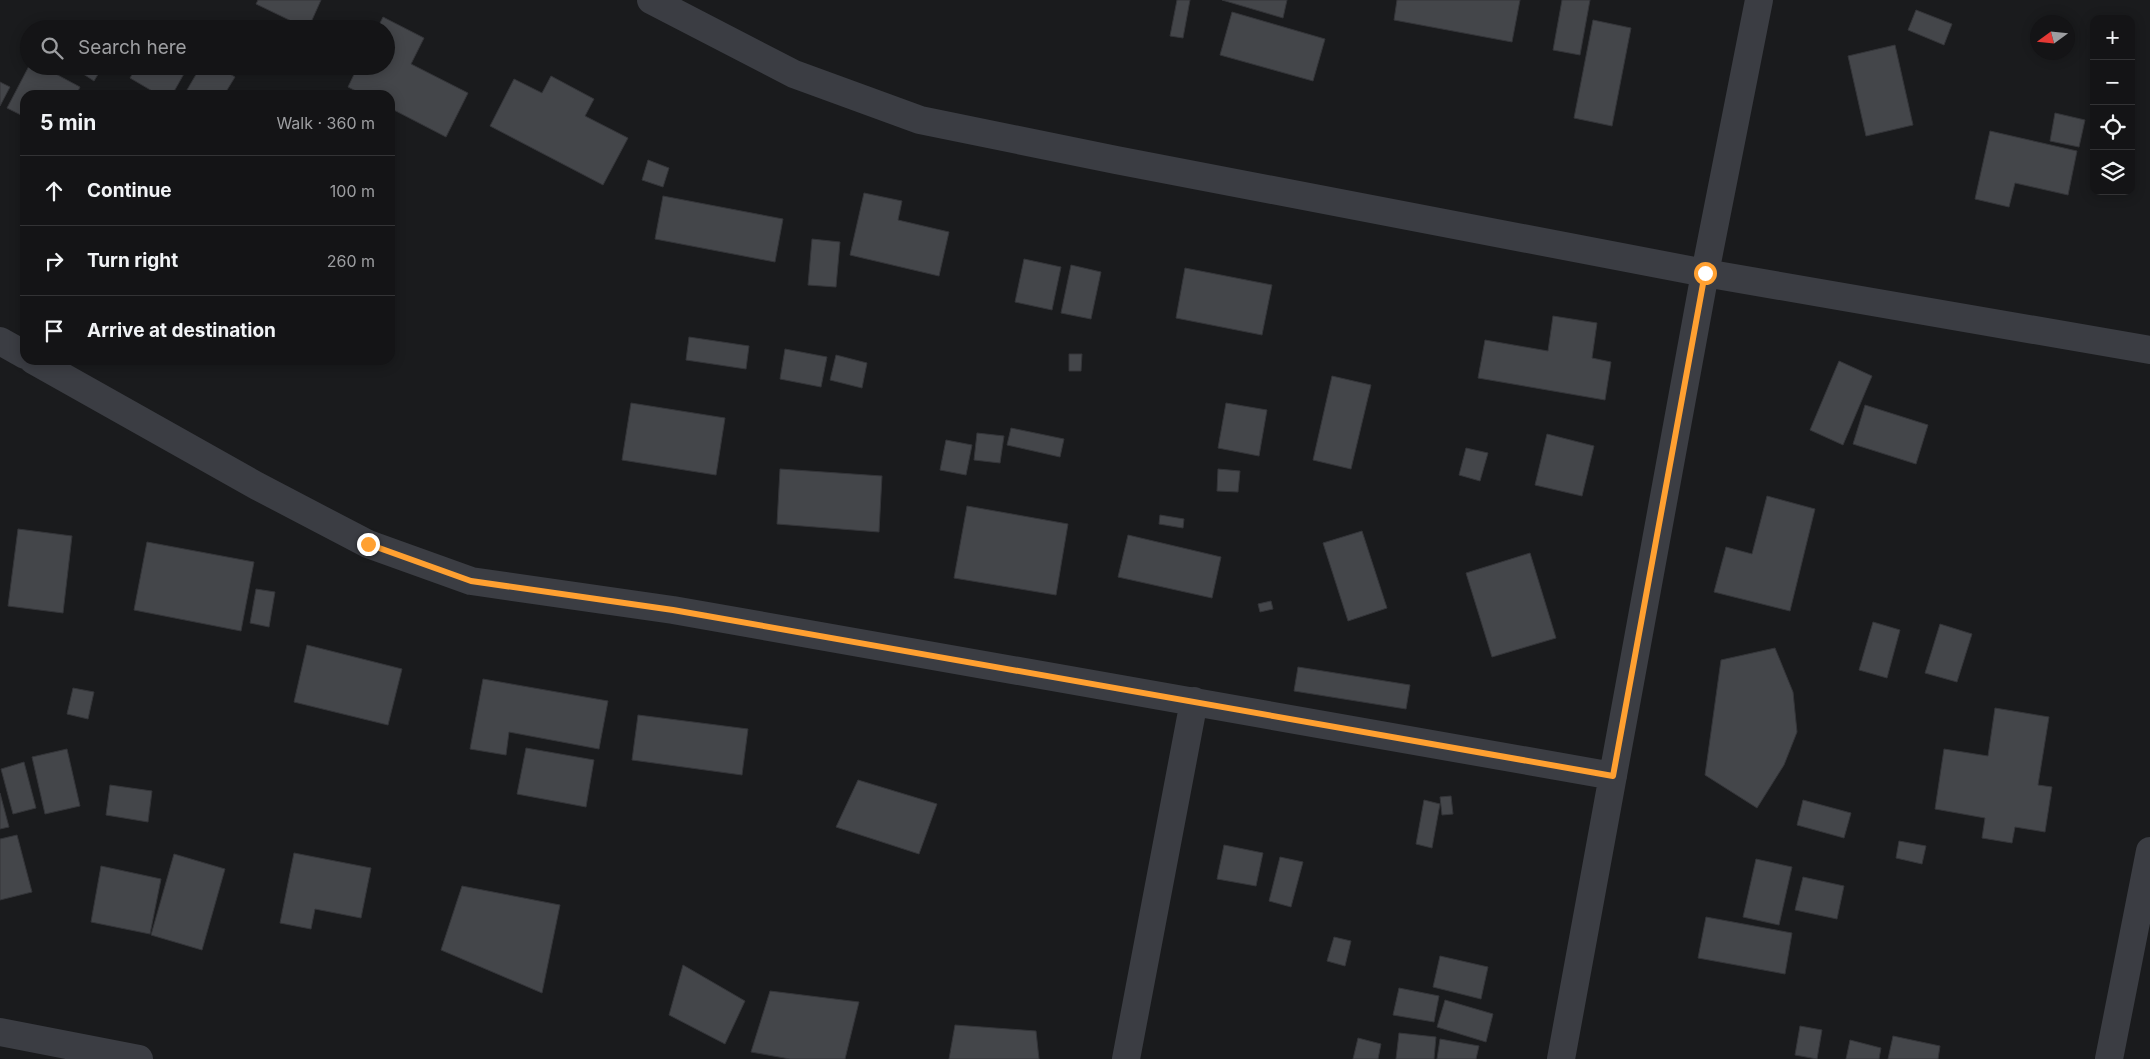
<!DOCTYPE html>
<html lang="en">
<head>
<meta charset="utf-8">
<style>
	body { margin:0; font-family:Inter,sans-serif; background:#212123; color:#f1f3f6 }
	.controls { position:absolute; right:15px; top:15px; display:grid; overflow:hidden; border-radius:10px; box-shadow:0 2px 12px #0003 }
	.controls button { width:45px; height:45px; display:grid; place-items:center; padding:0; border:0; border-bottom:1px solid #333335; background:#141416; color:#f1f3f6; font:25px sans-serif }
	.compass { position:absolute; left:2030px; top:15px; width:45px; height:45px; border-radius:50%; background:#141416; box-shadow:0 2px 12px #0003; rotate:255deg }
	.stop { position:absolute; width:15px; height:15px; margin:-11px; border:4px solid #ffa031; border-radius:50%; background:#fff }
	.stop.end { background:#ffa031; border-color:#fff; box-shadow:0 1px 5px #0008 }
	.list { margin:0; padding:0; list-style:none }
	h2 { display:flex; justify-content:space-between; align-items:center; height:65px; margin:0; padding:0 20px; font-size:21px }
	h2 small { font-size:16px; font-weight:400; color:#9d9ea1 }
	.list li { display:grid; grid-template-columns:32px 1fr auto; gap:15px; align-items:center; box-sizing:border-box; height:70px; padding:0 20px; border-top:1px solid #333335 }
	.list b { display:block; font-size:19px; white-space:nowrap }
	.list em { font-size:16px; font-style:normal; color:#9d9ea1 }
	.icon { flex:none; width:28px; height:28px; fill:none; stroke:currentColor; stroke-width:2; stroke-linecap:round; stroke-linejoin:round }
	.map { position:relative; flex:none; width:2150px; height:1059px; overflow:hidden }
	.search { position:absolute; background:#141416; box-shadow:0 2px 12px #0003; left:20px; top:20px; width:375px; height:55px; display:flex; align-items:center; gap:12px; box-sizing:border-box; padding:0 18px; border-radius:28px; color:#9d9ea1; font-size:19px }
	.panel { position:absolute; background:#141416; box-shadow:0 2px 12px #0003; left:20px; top:90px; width:375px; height:275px; border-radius:15px }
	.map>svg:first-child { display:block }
</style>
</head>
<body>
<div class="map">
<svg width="2150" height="1059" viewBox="0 0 2150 1059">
	<rect width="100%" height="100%" fill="#1a1b1d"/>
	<!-- building -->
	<path fill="#44464a" stroke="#343539" d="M258 0H321L308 29 256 4Z
		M1177 0H1190L1183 38 1170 36Z
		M1222 0H1287L1283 18Z
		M1397 0H1520L1512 42 1394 20Z
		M1562 0H1590L1580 55 1553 50Z
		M1916 10 1952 24 1944 45 1908 30Z
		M1232 12 1325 39 1313 81 1220 55Z
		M383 17 424 38 411 64 468 93 446 137 390 108V95H364L348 87 358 66H386V29H377Z
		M1593 20 1631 28 1612 126 1574 118Z
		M1895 45 1913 125 1866 136 1848 56Z
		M29 66H41L80 87 76 95H25V117L7 108Z
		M71 66H103L94 81Z
		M137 66H174L185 72 172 95H159L130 78Z
		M201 66H216L235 77 224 95H184Z
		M551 76 594 99 585 116 628 138 603 185 490 126 514 79 542 93Z
		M0 82 10 87 0 106Z
		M2055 113 2085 120 2079 147 2050 141Z
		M1990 131 2077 151 2068 195 2015 183 2009 207 1975 199Z
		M648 160 669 168 663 187 642 180Z
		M864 193 902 201 898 220 949 232 939 276 850 255Z
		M663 196 783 219 775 262 655 239Z
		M812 239 840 242 836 287 808 285Z
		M1024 259 1061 267 1052 310 1015 302Z
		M1071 265 1101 272 1091 319 1061 313Z
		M1185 268 1272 285 1262 335 1176 318Z
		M1553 316 1597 323 1592 358 1611 362 1605 400 1478 378 1485 340 1548 351Z
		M689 337 749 346 746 369 686 360Z
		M785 349 827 357 821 387 780 379Z
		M1069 354H1082L1081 371H1069Z
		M836 355 867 363 862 388 830 380Z
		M1839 361 1872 376 1843 445 1810 430Z
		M1332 376 1371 385 1351 469 1313 460Z
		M631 403 725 418 716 475 622 460Z
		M1226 403 1267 410 1259 456 1218 448Z
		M1865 405 1928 425 1916 464 1853 444Z
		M1011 428 1064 439 1060 457 1007 445Z
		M977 433 1004 436 1000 463 974 460Z
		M1547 434 1594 446 1582 496 1535 485Z
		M946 440 972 445 966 475 940 470Z
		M1466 448 1488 453 1480 481 1459 475Z
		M780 469 882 476 879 532 777 524Z
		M1218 469 1240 471 1238 492 1217 491Z
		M1767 496 1815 509 1790 611 1714 592 1726 547 1752 554Z
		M967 506 1068 524 1056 595 954 578Z
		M1160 515 1184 519 1183 528 1159 524Z
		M18 529 72 536 63 613 8 606Z
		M1362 531 1387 608 1348 621 1323 543Z
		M1128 535 1221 557 1212 598 1118 577Z
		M147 542 254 562 241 631 134 610Z
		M1530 553 1556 638 1492 657 1466 573Z
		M256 589 275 592 269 627 250 623Z
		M1271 601 1273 609 1260 612 1258 604Z
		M1873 622 1900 630 1887 678 1859 670Z
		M1940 624 1972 634 1957 682 1925 673Z
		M307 645 402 669 388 725 294 702Z
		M1775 648 1793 692 1797 732 1784 765 1757 808 1705 775 1721 660Z
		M1298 667 1410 685 1406 709 1294 691Z
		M483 679 608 701 599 749 509 732 506 755 470 749Z
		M73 688 94 692 88 719 67 714Z
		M1995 708 2049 717 2038 785 2052 787 2045 832 2015 827 2012 843 1982 838 1985 818 1935 809 1944 749 1988 756Z
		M638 715 748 729 742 775 632 760Z
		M526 748 594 760 586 807 517 794Z
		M67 749 80 806 45 814 32 757Z
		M24 762 36 808 13 814 1 769Z
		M858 780 937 804 919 854 836 827Z
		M110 785 152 791 148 822 106 815Z
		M0 793 9 827 0 829Z
		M1451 796 1453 814 1442 815 1440 797Z
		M1424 800 1440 804 1432 848 1416 844Z
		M1803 800 1851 813 1844 838 1797 825Z
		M17 835 32 892 0 900V839Z
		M1899 841 1926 846 1922 864 1896 858Z
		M1224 845 1263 853 1256 886 1217 879Z
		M294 853 371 868 361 918 315 909 311 929 280 923Z
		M174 854 225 869 202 950 151 935Z
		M1280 857 1303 862 1291 907 1269 901Z
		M1756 859 1792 867 1779 925 1743 917Z
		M101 866 161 879 150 934 91 922Z
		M1803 877 1844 886 1837 919 1795 910Z
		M462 886 560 905 542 993 441 950Z
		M1706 917 1792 933 1785 974 1698 958Z
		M1334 937 1351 941 1345 966 1327 961Z
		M1440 956 1488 967 1481 999 1433 987Z
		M683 965 745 1001 725 1044 669 1015Z
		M1399 988 1439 996 1434 1022 1393 1015Z
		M770 991 859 1002 845 1059H790L751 1052Z
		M1445 1000 1493 1014 1486 1042 1437 1027Z
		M955 1025 1036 1031 1039 1059H949Z
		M1800 1026 1822 1030 1817 1059 1795 1055Z
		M1399 1033 1436 1037 1434 1059H1396Z
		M1893 1036 1940 1046 1938 1059H1888Z
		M1358 1038 1381 1044 1378 1059H1353Z
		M1440 1039 1479 1046 1476 1059H1437Z
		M1850 1040 1881 1048 1879 1059H1846Z"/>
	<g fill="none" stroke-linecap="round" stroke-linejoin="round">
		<!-- minor -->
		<path stroke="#3b3d43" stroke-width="28" d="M651 0 794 74 920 120 1116 160 1705 273 2150 350
			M0 341 25 355
			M33 360 257 486 368 544 471 581 673 610 1613 776
			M0 1032 139 1059
			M1126 1059 1194 701
			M1561 1059 1705 273 1759 0
			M2109 1059 2150 851"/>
	</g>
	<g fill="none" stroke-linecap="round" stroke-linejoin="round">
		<!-- route -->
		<path stroke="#ffa031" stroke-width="6" d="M368 544 471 581 673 610 1613 776 1705 273"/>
	</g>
</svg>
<div class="controls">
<button>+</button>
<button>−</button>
<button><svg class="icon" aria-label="locate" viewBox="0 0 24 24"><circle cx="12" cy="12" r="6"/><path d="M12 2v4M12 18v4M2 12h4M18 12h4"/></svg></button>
<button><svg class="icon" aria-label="layers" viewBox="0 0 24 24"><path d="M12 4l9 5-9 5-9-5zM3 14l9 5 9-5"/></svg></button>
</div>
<svg class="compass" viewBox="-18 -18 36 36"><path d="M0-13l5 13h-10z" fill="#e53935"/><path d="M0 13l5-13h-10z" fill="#9d9ea1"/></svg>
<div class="stop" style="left:1705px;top:273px"></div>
<div class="stop end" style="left:368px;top:544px"></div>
<div class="search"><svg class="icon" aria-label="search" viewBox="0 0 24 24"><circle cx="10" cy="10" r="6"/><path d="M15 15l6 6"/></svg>Search here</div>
<section class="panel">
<h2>5 min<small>Walk · 360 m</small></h2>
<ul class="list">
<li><svg class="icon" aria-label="ahead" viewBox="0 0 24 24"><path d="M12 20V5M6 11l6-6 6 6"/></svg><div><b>Continue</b></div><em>100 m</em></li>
<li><svg class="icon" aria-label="right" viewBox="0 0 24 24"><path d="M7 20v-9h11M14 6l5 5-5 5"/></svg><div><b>Turn right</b></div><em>260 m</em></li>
<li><svg class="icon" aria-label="arrive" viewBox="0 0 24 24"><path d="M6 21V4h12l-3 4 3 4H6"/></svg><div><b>Arrive at destination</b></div></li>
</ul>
</section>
</div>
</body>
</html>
